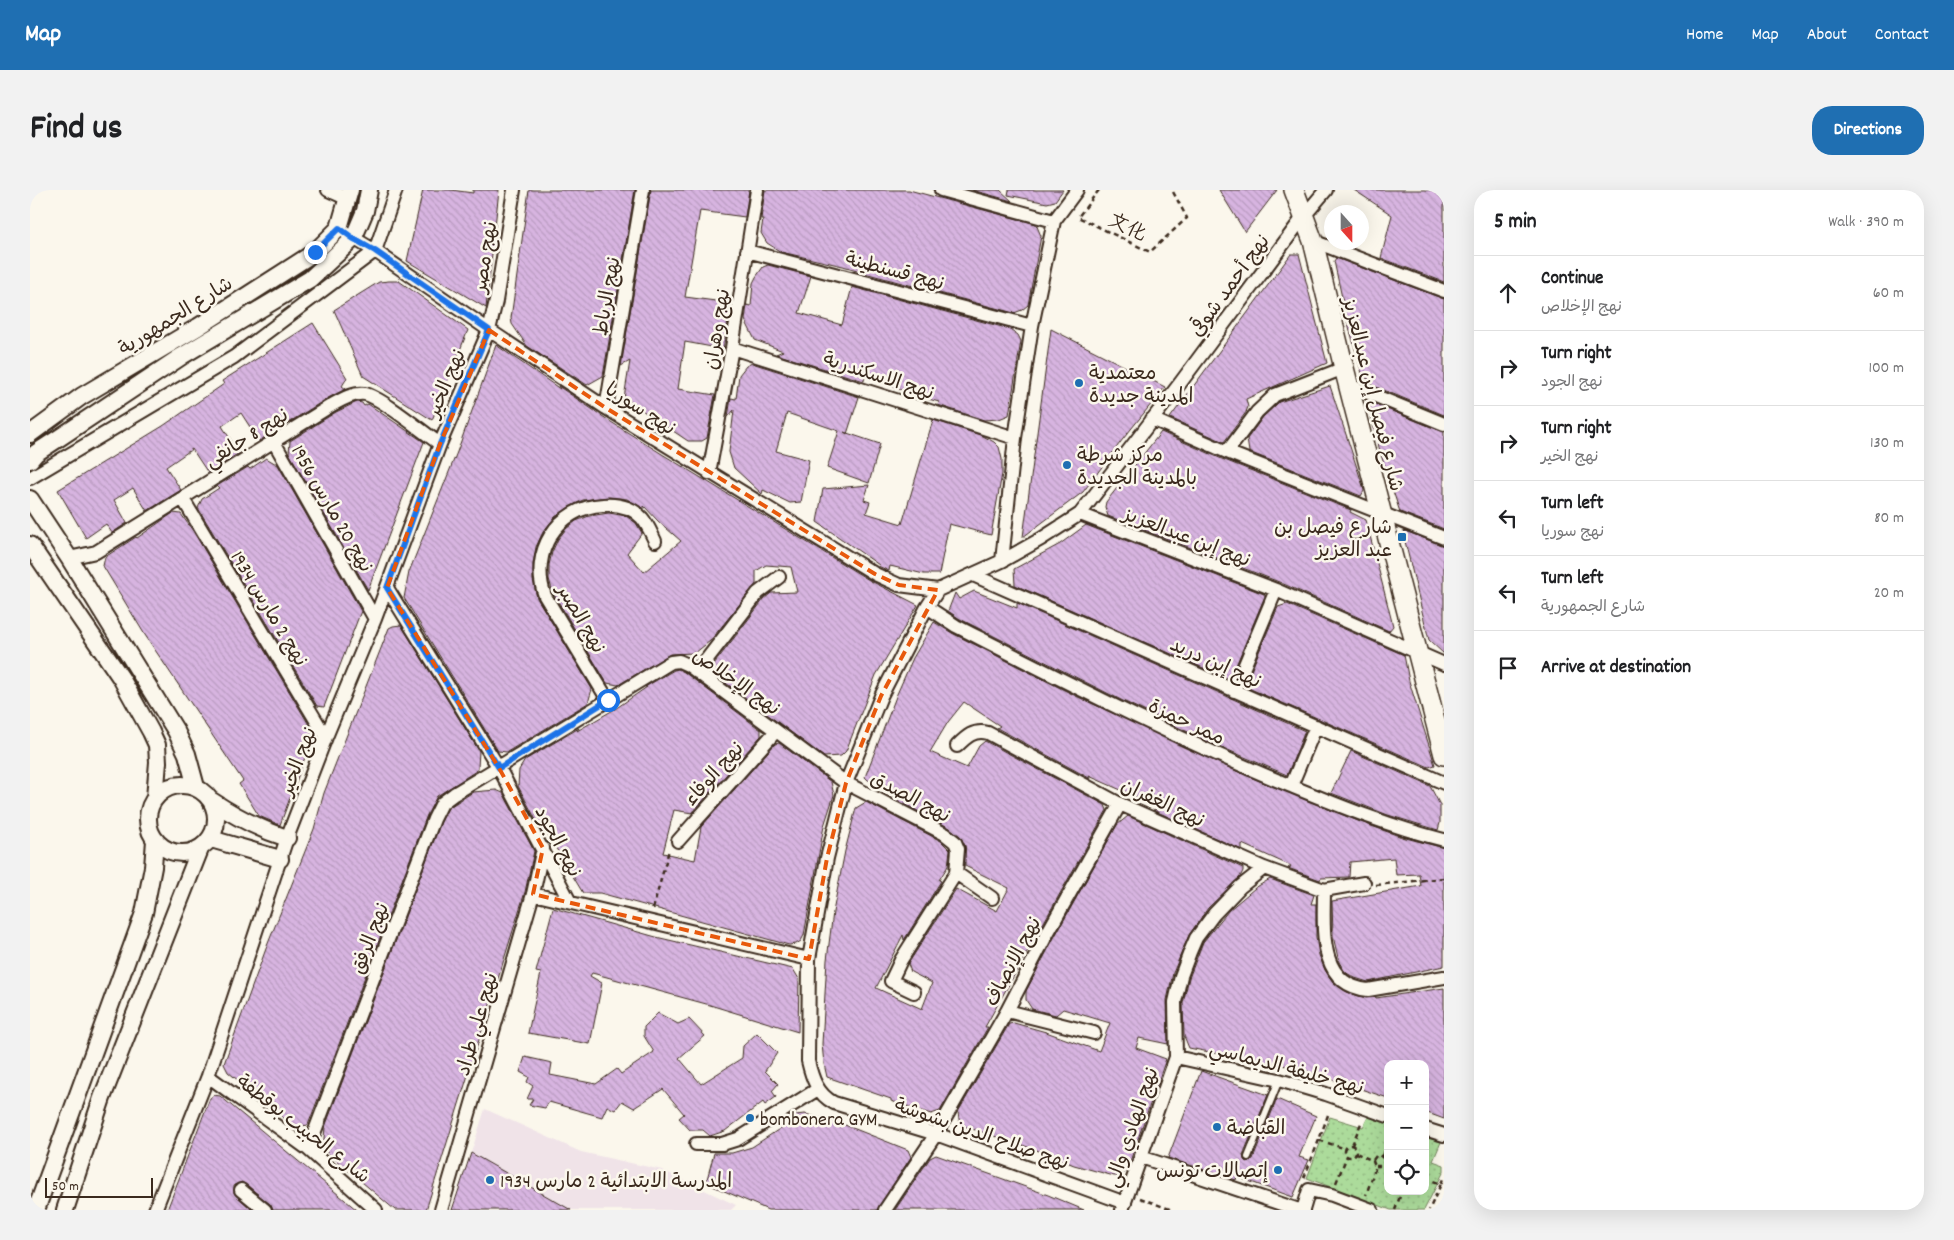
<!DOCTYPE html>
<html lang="en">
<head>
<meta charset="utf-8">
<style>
	body { margin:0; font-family:Dekko,"Playpen Sans Arabic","LXGW WenKai TC",sans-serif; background:#f2f2f2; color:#202124 }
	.controls { position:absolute; right:15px; bottom:15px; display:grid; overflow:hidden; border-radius:10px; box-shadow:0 5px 20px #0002 }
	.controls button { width:45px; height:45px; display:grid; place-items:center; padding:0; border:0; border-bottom:1px solid #e0e0e0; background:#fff; color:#202124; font:25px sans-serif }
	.compass { position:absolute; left:1294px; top:15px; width:45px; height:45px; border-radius:50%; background:#fff; box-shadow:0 5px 20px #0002; rotate:159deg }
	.scale { position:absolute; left:15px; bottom:12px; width:108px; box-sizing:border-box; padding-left:5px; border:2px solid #3b2a1e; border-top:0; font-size:14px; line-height:18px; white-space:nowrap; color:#3b2a1e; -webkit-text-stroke:4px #fbf7ec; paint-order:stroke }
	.stop { position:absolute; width:15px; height:15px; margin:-11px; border:4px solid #1a73e8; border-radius:50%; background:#fff }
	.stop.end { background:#1a73e8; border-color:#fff; box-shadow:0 1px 5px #0008 }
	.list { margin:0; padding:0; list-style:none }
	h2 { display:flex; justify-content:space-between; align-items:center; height:65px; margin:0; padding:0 20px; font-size:21px }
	h2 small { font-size:16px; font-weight:400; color:#757577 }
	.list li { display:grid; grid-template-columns:32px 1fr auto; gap:15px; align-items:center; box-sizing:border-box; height:75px; padding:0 20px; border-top:1px solid #e0e0e0 }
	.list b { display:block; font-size:19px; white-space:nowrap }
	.list p { margin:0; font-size:16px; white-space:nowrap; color:#757577 }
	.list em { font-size:16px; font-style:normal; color:#757577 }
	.icon { flex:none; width:28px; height:28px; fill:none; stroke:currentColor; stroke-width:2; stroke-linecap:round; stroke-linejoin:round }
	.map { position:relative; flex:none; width:1414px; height:1020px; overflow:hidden; border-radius:20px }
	header { display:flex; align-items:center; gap:30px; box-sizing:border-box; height:70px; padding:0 25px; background:#1f6fb2; color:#fff }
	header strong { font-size:24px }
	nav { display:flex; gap:28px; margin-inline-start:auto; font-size:18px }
	.intro { display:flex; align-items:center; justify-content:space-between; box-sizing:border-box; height:120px; padding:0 30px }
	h1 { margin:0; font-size:35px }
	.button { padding:12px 22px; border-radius:20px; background:#1f6fb2; color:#fff; font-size:18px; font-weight:700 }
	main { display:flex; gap:30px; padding:0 30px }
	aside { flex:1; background:#fff; border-radius:20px; box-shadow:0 5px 20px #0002 }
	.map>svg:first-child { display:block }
</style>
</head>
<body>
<header>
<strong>Map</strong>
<nav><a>Home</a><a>Map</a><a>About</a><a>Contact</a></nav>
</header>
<div class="intro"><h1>Find us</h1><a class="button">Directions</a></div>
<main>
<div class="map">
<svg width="1414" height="1020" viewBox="0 0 1414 1020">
	<defs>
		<pattern id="park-dots" width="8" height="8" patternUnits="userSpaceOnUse" patternTransform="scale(1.25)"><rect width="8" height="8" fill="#acdb9b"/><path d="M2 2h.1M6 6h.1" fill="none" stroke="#95bc85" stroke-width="1.8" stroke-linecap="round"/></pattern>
		<pattern id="building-back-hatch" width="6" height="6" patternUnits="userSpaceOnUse" patternTransform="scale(1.25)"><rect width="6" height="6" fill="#d7b4e0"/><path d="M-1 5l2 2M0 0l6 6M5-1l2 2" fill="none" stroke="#b99bc0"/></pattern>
	</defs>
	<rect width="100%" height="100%" fill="#fbf7ec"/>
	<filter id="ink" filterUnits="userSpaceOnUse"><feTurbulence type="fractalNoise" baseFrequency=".02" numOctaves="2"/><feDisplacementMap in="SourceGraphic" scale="10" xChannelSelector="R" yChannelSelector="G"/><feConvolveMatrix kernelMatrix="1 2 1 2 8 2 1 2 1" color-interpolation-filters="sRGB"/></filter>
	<g filter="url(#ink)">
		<!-- built -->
		<path fill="#f0e3e8" d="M455 919 551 962 632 980 706 1015 701 1020H540L441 963Z"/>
		<!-- park -->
		<path fill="url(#park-dots)" stroke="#74825c" d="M1300 927 1333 937 1338 927 1358 934V1001H1395V947L1411 952 1403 971 1414 975V981L1394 1020H1361L1277 988Z"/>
		<!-- building -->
		<path fill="url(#building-back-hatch)" stroke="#3b2a1e" d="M393 0H421L443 3V0H469L456 118 377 71Z
			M499 0H605L573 186 557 195 497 156 482 134 481 128Z
			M621 0H719L715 27 670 21 655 107 701 113 693 159 655 152 648 199 685 205 677 248 672 251H658L594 208 600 171 591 176Z
			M735 0H879L1006 34 1011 46 998 115 992 120 984 123 827 81V80L813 76 751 62 737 53 731 43 733 29H731Z
			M942 0H970L982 11Z
			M979 0H1033L1025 11 1017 13 978 5Z
			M1189 0H1247L1215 42Z
			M1324 0H1414V92L1351 68 1362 25Z
			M1261 64H1269L1297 173 1216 209 1218 217 1216 222 1217 221 1194 252 1140 228Z
			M1306 68 1414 109V225L1339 194V189L1333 187 1316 126 1304 71Z
			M738 75 781 86 769 123 812 135 822 97 980 139 988 145 991 151 979 225 969 229 954 230 908 215 909 212 881 204 835 185 834 191 746 164 753 161 725 150 715 130 717 115 721 116 723 93 726 87 733 77Z
			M359 91H369L438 140 402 230 333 186 304 120 349 92Z
			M283 133 317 188 312 196 316 199 298 208 229 251 211 223 192 236 209 263 178 283 162 259 136 277 151 300 117 321 103 298 84 310 97 333 82 343 76 334 56 348 28 300 133 236 194 194 192 191Z
			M1021 139 1135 197 1093 249 1053 302 993 347Z
			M466 155 530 199 528 196 581 232 632 264 839 390 888 415 846 485 816 561 811 566 794 567 684 484V474L734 409 741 403 767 402 761 377 736 375 726 381V394L680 451 665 463 640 464 588 495 577 493 523 403 519 389V375L522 362 528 349 536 339 546 331 559 326 579 323 596 326 606 333 612 343 597 363 614 382 651 351 628 331 614 316V319L597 309 579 307 553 310 539 317 525 327 513 342 506 357 503 374V390L507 408 562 499 558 513 477 562 468 561 374 408 379 382 427 262Z
			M722 173 829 207 817 244 814 242 850 254 839 293 797 278 809 241 757 223 746 261 779 270 771 312 760 313 733 300 732 304 704 278 699 262 704 220 698 227 701 208 706 209 709 185 716 176Z
			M1300 196 1333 296 1334 301 1331 306 1219 262 1217 249 1233 227 1249 212Z
			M1337 211 1414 242V339L1370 322 1351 265Z
			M327 212 332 213 334 216 338 214 394 252 338 400 259 263 260 251 306 222Z
			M903 230 953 246 964 252 969 257 972 269V284L961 345 919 334 909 384H894L860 376 859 381 848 376 849 375 787 332 793 299 839 295 834 310 840 312 836 323 872 334Z
			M1131 242 1192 269 1321 320 1320 322 1336 330 1363 436 1359 441 1249 392 1078 326 1075 317 1076 312Z
			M236 268 248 275 331 421 294 517 287 516 168 318 172 309 189 298 187 296 218 277 220 279Z
			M143 323 151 324 163 341 284 543 250 635 229 626 209 594 213 591 115 445 73 376 75 367 106 347 107 348Z
			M1056 335 1234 404 1235 406 1202 485 1196 488 985 395 984 379 1030 354Z
			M1375 341 1414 356V464L1399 450 1373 343Z
			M944 401 987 418V413L1275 541 1257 585 1179 552 1095 512 930 429 918 421 925 403 929 409Z
			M1257 414 1374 465 1379 491 1405 575 1399 577 1216 497 1215 495 1248 417Z
			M904 432 922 443 1046 506 1215 585 1333 633 1372 647 1414 658V776L1338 792 1325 788 1315 782 1309 772 1303 746 1302 711 1391 696 1389 684 1366 685 1364 668 1320 672 1319 687 1291 688 1290 690 1258 678 1261 676 1212 654V660L1123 620 1132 618 1059 586 1061 589 967 538 970 536 934 512 918 532 900 562 937 578 949 556 955 551 1075 615 1077 620 955 837H958L910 921 901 924 861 911V909L797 887 794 874 792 854 797 770 803 722 815 661 826 618 836 612 911 651 920 660 918 676 909 690 911 691 874 750 873 745 846 798 892 819 902 793 881 782 878 774 926 699 967 721 979 698 935 676V656L930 646 920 638 865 609H869L838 590 835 587 867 504 883 468Z
			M371 435 449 561 448 578 446 581 407 606 397 625 278 935 268 937 261 934 198 882 194 874 195 871 237 756 284 639 294 603 359 438 363 436Z
			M648 479 654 482 731 540V546L662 623 644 620 633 663 665 670 671 637 745 554 749 553 801 592 804 605 794 636 774 745 771 751 766 754 759 755 570 703H553L515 640 514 645 488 596 489 580 495 570 549 538 547 541 585 519 617 497H615L644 480Z
			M1321 561 1400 596 1410 615V633L1408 640 1358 625 1301 603Z
			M466 600 473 603 504 661 495 702 396 1020H365L293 959 295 937 411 632 418 618 443 602Z
			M1098 626 1213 678V681L1210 687 1178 718 1159 745 1143 783 1137 810 1138 854 1109 848 1106 858 1136 869 1097 980 1090 986H1084L1044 975 1004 959 930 935 928 922 979 834 984 833 1016 842 1069 861 1080 833 1033 819 1026 825 1002 819 996 810V801L1025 746 1087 635Z
			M1240 689 1284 705 1281 714H1286V747L1289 765 1295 780 1303 792 1317 802 1336 808 1346 807V808L1414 798V929L1395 922V874H1358V908L1264 877 1230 872 1159 858 1154 846 1153 813 1159 788 1173 752 1199 720 1225 698Z
			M523 718 626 747 763 779 769 789 768 842 680 815 562 783 560 786 572 793 560 854 498 843 511 783 506 782Z
			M628 823 648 834 659 829 675 846 649 868 671 894 712 868 713 856 727 843 747 863 735 881 748 894 742 901 746 907 735 915 733 912 695 941 680 946 673 940H660L649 928 654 924 633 899 604 918 592 911 585 920 577 916 572 927 519 912 515 918 499 915 503 909H497L503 896 497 892 499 887 490 882 495 867 522 873 520 885 566 894 587 879 591 884 624 862 614 846V837Z
			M1171 881 1238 905 1213 965 1214 970 1217 972 1223 969 1247 909 1286 926 1269 967 1279 970 1263 1007 1207 987 1206 990 1138 968Z
			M184 905 190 906 327 1020H243L240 1014 212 992 204 995V1003L222 1020H137L180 908Z
			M775 924 810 933 878 960 881 967 847 1020H738L676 993 684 963H702L722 957 754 936 756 928 765 925Z
			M441 963 541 1020H422Z
			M906 965 1018 1005 1054 1020H865L900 968Z"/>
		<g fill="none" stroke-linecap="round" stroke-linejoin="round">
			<!-- service casing -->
			<g stroke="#3b2a1e" stroke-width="10">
				<path id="service" d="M1218 967 1249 890"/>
			</g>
			<!-- minor casing -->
			<g stroke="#3b2a1e" stroke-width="16">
				<path id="minor" d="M298 0 318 9
					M911 0 1024 31
					M317 44 345 61 459 140 576 218 845 384 869 395 908 400 972 371 1011 349 1050 324 1151 192 1274 26 1296 0
					M1283 51 1414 101
					M345 61 366 0
					M717 61 1002 136
					M702 158 985 248
					M1319 195 1414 234
					M576 218 613 0
					M1122 229 1197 262 1414 348
					M244 252 345 429
					M1197 262 1227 222 1245 205 1314 178
					M679 283 702 158 727 0
					M0 288 204 167 345 61
					M153 309 296 547
					M1050 324 1246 400 1414 474
					M39 368 66 362 302 215C311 210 324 202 335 204 351 207 394 243 410 254
					M972 371 985 248 1002 136 1024 31 1047 0
					M943 385 1414 593
					M357 398 469 578 540 712
					M908 400 897 417 851 506 816 593 797 668 779 769 778 871C782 888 787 904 804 913L906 944 1095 1013
					M897 417 926 436C1036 492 1146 549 1261 596 1310 616 1361 637 1414 650
					M667 482 728 403 749 387
					M1204 501 1246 400
					M578 510 515 406C499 363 527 317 573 315 588 314 602 317 612 328 618 335 621 343 625 351
					M927 556C936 547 944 539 958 543L1090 614 1234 678 1294 700 1334 693
					M1261 596 1286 536
					M648 651 746 541
					M926 683 962 708
					M1294 700C1294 737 1287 795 1338 800L1414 787
					M503 704 779 769
					M977 821 1064 843
					M1146 867 1249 890 1296 904 1358 926
					M178 886 278 959 346 1020
					M1395 939 1414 945
					M666 954H692L708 949 788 899
					M278 959 404 629 412 613 424 604 641 472 649 471 658 475 816 593 915 644 925 652 928 659 926 683 871 770 861 791 884 802
					M1111 967 1269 1020
					M211 1000 235 1020
					M125 1020 178 886 257 648 296 547 345 429 410 254 459 140 466 111 484 0
					M411 1020 503 704 513 658
					M855 1020 906 944 977 821 1018 742 1090 614
					M1092 1020 1146 867 1145 812 1151 786 1160 762 1166 748 1184 724 1210 697 1234 678
					M1273 1020 1279 1000 1302 1005 1342 1020"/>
			</g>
			<!-- tertiary casing -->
			<g stroke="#3b2a1e" stroke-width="20">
				<path id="tertiary" d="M0 244 52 206 168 137 285 62 309 38 320 0
					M0 270 6 263 29 248 152 166 280 89 323 49 335 21 339 0
					M0 309 39 368 146 541 157 564 166 597
					M0 355 91 488 121 542 127 555 128 572 125 608
					M118 629a34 34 0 1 1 68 0a34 34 0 1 1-68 0Z
					M182 611C206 627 229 639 257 648
					M181 649 250 669
					M6 1020 114 723 123 677 125 650
					M35 1020 72 908 170 659"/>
			</g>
			<!-- secondary casing -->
			<g stroke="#3b2a1e" stroke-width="22">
				<path id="secondary" d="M1264 0 1283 51 1314 178 1414 565"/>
			</g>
			<!-- path -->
			<path stroke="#3b2a1e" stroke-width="2.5" stroke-dasharray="5 4" stroke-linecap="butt" d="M1069 0 1048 27 1120 62 1157 28 1142 0
				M1346 695 1414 688
				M623 719 639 660
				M1298 925 1289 950 1313 958
				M1314 961a6 6 0 1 1 12 0a6 6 0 1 1-12 0Z
				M1322 955 1332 931
				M1326 963 1343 971 1344 974 1346 976 1336 1005
				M1352 966 1358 952
				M1343 970 1346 966 1349 965 1356 970 1354 976H1346
				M1274 988 1289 950
				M1395 988 1411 994 1399 1020
				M1306 993 1317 966
				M1411 994 1414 986
				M1110 1008 1142 1020
				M1365 1020 1372 1001"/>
			<!-- service -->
			<use href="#service" stroke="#fbf7ec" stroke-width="6"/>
			<!-- minor -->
			<use href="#minor" stroke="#fbf7ec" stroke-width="12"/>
			<!-- tertiary -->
			<use href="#tertiary" stroke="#fbf7ec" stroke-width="16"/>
			<!-- secondary -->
			<use href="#secondary" stroke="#fbf7ec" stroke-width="19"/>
		</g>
	</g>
	<g fill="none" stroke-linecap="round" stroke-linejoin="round" filter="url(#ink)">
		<!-- route -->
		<path stroke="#1a73e8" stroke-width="6" d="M285 62 309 38 324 49 345 61 459 140 410 254 357 398 469 578 578 510"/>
	</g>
	<!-- marked area -->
	<path fill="none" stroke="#e8590c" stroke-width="4" stroke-dasharray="10 6" stroke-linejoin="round" d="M459 140 576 218 845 384 869 395 908 400 851 506 816 593 797 668 779 769 503 704 513 658 469 578 357 398 410 254Z"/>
	<!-- markers -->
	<g fill="#1f6fb2" stroke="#fbf7ec" stroke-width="2">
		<circle cx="1049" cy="193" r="5"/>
		<circle cx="1037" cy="275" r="5"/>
		<rect x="1367" y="342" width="10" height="10" rx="2.5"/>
		<circle cx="720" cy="928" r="5"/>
		<circle cx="1187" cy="937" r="5"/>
		<circle cx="1248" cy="980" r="5"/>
		<circle cx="460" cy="990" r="5"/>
	</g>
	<g text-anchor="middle" stroke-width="5" stroke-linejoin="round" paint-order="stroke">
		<!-- street labels -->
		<g font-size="20" fill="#3b2a1e" stroke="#fbf7ec">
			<text transform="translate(1098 36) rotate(26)" y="7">文化</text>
			<text transform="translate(454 67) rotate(-81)" y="7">نهج مصر</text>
			<text transform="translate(865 80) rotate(15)" y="7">نهج قسنطينة</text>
			<text transform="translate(1199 95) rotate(-54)" y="7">نهج أحمد شوقي</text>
			<text transform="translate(576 106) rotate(-80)" y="7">نهج الرباط</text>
			<text transform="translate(145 125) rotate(-32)" y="7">شارع الجمهورية</text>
			<text transform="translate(686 139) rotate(-81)" y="7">نهج وهران</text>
			<text transform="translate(849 185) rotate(18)" y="7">نهج الاسكندرية</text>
			<text transform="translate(415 193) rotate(-67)" y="7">نهج الخير</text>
			<text transform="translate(1344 204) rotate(76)" y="7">شارع فيصل إبن عبدالعزيز</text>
			<text transform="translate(611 218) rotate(33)" y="7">نهج سوريا</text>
			<text transform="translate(216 247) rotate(-32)" y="7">نهج 8 جانفي</text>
			<text transform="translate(303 318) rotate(60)" y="7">نهج 20 مارس 1956</text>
			<text transform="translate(1157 346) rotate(21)" y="7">نهج إبن عبدالعزيز</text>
			<text transform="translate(240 418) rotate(59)" y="7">نهج 2 مارس 1934</text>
			<text transform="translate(552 428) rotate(60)" y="7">نهج الصبر</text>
			<text transform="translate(1186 472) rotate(24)" y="7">نهج إبن دريد</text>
			<text transform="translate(707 491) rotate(35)" y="7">نهج الإخلاص</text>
			<text transform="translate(1157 531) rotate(25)" y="7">ممر حمزة</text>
			<text transform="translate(267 571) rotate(-69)" y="7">نهج الخير</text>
			<text transform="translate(683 583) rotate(-48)" y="7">نهج الوفاء</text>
			<text transform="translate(881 606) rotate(28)" y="7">نهج الصدق</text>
			<text transform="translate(1133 612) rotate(25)" y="7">نهج الغفران</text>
			<text transform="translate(529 651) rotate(62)" y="7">نهج الجود</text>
			<text transform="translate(339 748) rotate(-69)" y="7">نهج الرفق</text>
			<text transform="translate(982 771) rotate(-62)" y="7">نهج الإنصاف</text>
			<text transform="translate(446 834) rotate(-74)" y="7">نهج علي طراد</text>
			<text transform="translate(1257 877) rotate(15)" y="7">نهج خليفة الديماسي</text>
			<text transform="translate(1101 937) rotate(-71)" y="7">نهج الهادي والي</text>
			<text transform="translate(274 938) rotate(38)" y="7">شارع الحبيب بوقطفة</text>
			<text transform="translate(952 943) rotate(19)" y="7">نهج صلاح الدين بشوشة</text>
		</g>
		<!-- poi labels -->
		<g font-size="20" fill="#3b2a1e" stroke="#fbf7ec" text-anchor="start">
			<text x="1059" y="189">معتمدية<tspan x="1059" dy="23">المدينة جديدة</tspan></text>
			<text x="1047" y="271">مركز شرطة<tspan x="1047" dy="23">بالمدينة الجديدة</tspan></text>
			<text x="1362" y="343" text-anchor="end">شارع فيصل بن<tspan x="1362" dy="23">عبد العزيز</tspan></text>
			<text x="730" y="935">bombonera GYM</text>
			<text x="1197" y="944">القباضة</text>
			<text x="1238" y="987" text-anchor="end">إتصالات تونس</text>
			<text x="470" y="997">المدرسة الابتدائية 2 مارس 1934</text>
		</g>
	</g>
</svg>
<div class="controls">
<button>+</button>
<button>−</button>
<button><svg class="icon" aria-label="locate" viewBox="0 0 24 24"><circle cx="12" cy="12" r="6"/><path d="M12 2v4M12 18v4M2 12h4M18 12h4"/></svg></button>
</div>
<svg class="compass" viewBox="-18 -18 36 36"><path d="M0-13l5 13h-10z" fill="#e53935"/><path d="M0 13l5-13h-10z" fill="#757577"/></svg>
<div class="scale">50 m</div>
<div class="stop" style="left:578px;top:510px"></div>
<div class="stop end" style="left:285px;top:62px"></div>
</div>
<aside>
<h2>5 min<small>Walk · 390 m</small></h2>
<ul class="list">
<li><svg class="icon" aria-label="ahead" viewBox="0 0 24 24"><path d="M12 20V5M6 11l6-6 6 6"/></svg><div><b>Continue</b><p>نهج الإخلاص</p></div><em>60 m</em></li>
<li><svg class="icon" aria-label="right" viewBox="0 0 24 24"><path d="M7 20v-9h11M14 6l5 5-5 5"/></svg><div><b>Turn right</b><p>نهج الجود</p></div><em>100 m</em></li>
<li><svg class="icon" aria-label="right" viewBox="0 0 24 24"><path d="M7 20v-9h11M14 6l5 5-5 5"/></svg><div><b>Turn right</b><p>نهج الخير</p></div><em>130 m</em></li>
<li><svg class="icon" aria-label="left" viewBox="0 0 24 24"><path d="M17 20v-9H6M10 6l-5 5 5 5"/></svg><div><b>Turn left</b><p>نهج سوريا</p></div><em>80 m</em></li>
<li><svg class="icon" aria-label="left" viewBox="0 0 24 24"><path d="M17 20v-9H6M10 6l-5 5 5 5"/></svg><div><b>Turn left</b><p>شارع الجمهورية</p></div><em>20 m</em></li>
<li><svg class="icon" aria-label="arrive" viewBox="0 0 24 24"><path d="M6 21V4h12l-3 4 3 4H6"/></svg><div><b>Arrive at destination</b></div></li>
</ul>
</aside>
</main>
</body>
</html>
